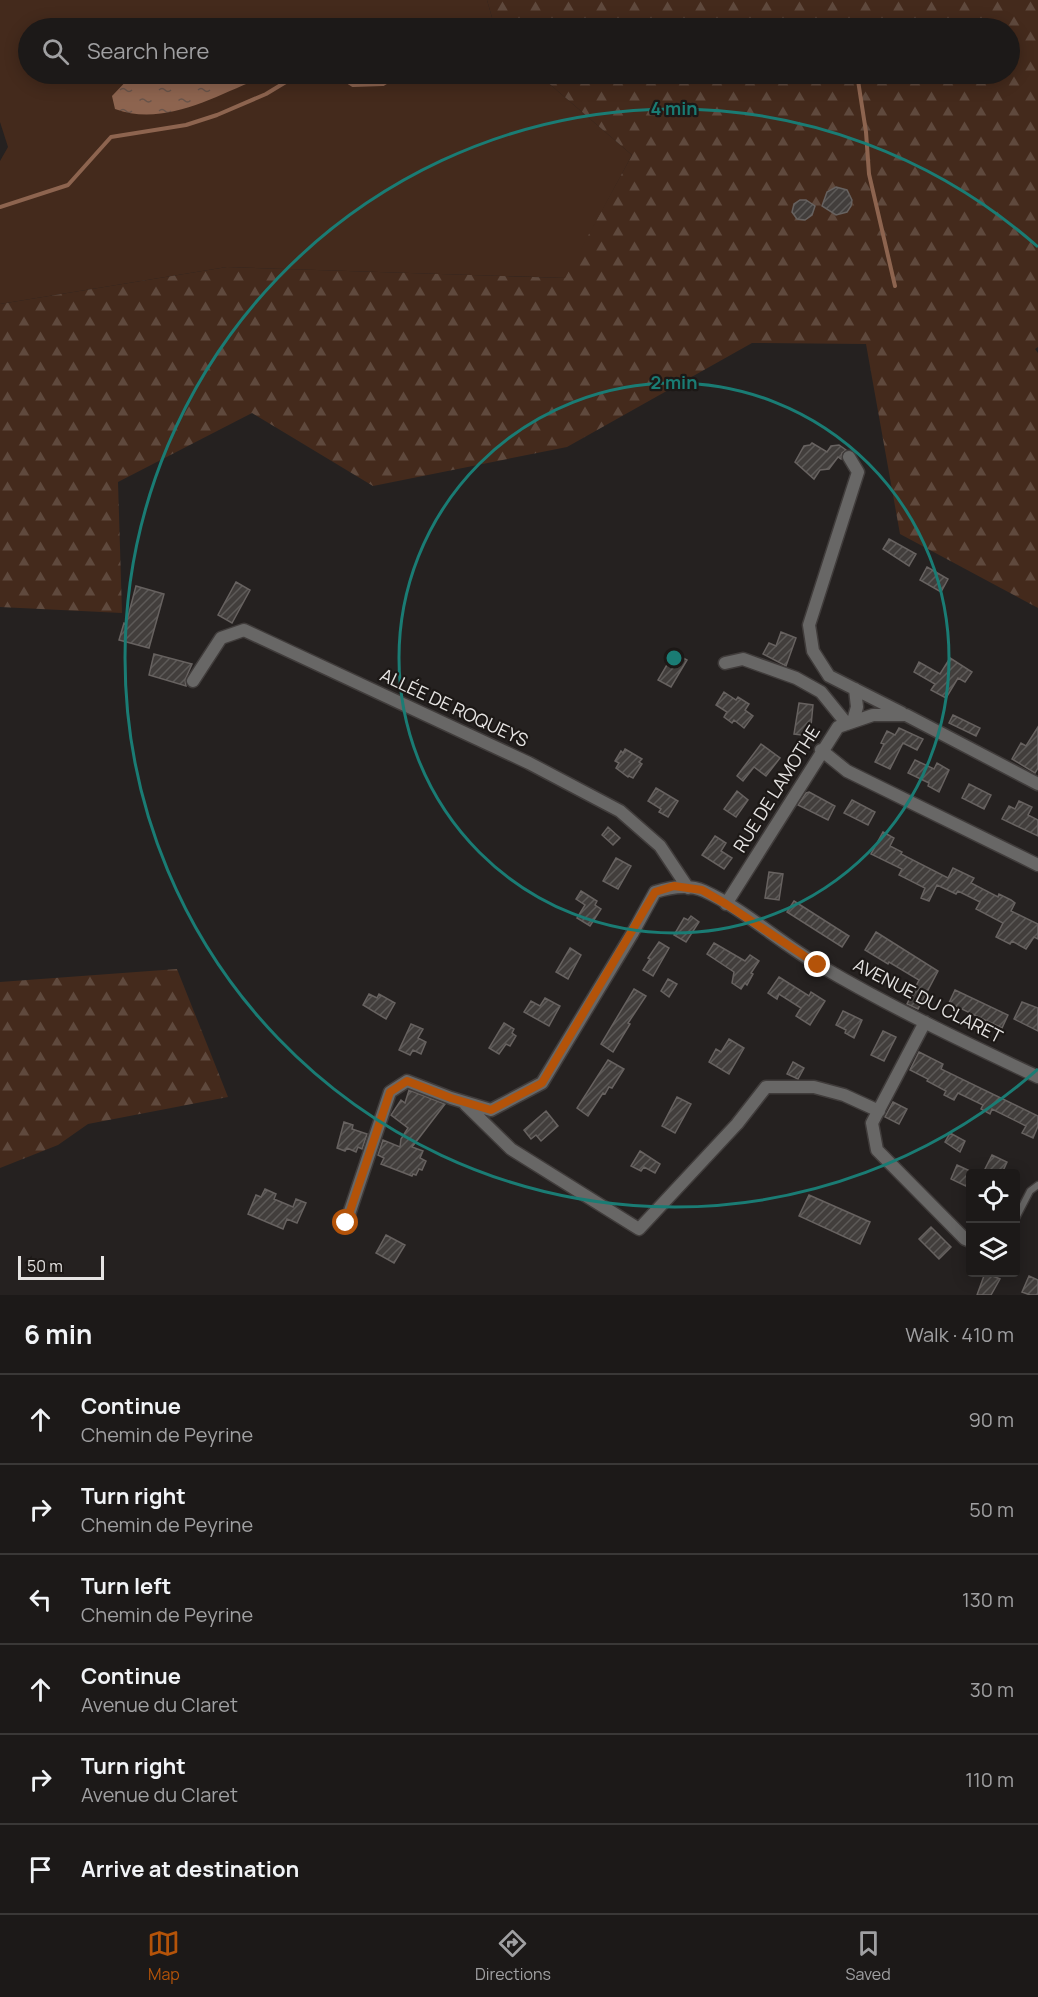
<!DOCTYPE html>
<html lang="en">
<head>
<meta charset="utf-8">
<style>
	body { margin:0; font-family:Manrope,sans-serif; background:#292625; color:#f1f3f6 }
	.controls { position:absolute; right:18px; bottom:18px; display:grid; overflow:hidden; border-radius:6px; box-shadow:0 3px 15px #0003 }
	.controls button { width:54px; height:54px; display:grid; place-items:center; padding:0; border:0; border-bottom:2px solid #3a3837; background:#1c1918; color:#f1f3f6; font:30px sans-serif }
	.scale { position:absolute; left:18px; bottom:15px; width:86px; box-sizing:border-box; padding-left:6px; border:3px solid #e6e4e3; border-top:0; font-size:16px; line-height:21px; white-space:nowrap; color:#e6e4e3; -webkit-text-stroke:4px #1c1816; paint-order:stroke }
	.stop { position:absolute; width:18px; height:18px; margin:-14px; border:4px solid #b45309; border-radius:50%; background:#fff }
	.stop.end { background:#b45309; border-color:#fff; box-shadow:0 2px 6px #0008 }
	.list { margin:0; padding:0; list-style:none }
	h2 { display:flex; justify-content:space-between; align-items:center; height:78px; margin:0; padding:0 24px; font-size:26px }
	h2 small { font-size:20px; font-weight:400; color:#a0a0a2 }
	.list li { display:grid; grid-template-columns:39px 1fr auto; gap:18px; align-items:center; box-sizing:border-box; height:90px; padding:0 24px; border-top:2px solid #3a3837 }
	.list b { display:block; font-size:22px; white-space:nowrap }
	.list p { margin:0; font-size:20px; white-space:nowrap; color:#a0a0a2 }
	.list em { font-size:20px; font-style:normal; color:#a0a0a2 }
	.icon { flex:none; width:33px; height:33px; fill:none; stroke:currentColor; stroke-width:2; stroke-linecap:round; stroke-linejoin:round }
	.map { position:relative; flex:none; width:1038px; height:1295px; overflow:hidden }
	.search { position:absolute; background:#1c1918; box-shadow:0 3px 15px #0003; left:18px; right:18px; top:18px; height:66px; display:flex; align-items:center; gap:15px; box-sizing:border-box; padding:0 21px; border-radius:33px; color:#a0a0a2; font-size:22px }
	.sheet { height:618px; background:#1c1918 }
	nav { display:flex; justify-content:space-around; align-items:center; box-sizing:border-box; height:84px; border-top:2px solid #3a3837; background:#1c1918; font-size:16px; color:#a0a0a2 }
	nav a { display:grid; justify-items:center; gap:3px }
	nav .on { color:#b45309 }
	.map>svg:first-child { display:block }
</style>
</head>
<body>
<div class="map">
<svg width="1038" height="1295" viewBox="0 0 1038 1295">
	<defs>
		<pattern id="forest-firs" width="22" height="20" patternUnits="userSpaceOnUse" patternTransform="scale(1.5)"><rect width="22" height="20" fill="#442a1c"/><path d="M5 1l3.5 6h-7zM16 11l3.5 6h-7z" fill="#5f493d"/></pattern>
		<pattern id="water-ripples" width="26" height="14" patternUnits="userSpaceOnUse" patternTransform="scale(1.5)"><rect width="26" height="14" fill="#8d644f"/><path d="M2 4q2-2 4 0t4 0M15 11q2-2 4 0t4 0" fill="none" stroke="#69544a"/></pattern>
		<pattern id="building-hatch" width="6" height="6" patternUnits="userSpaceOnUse" patternTransform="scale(1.5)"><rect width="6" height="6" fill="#423e3c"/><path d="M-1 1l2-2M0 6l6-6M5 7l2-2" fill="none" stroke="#5d5a58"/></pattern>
	</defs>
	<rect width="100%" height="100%" fill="#252120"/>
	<!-- green -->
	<path fill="#442a1c" d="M0 0H487L495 28H28V74H538L632 155 566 278 227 267 0 304V161L8 147 0 122Z"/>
	<!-- forest -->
	<path fill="url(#forest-firs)" d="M487 0H1038V347L1035 349 1038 353V608L900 534 866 344 752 343 567 447 373 486 252 413 118 482 122 613 0 607V304L227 267 565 278 632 155 538 74H1010V28H495Z
		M177 969 228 1097 88 1124 58 1145 0 1168V982Z"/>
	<!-- water -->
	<path fill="url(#water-ripples)" d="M133 74H183L200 77 208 74H242V76L258 79C214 97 163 127 115 109L112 96Z"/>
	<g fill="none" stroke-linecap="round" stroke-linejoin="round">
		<!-- stream -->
		<path stroke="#8d644f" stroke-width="4" d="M336 74 353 85 383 84 399 74
			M857 74 866 132 869 174 895 286
			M0 207 68 185 111 137 186 125 217 115 266 94 299 74"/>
	</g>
	<!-- building -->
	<path fill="url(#building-hatch)" stroke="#676260" stroke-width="1.5" d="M836 187 847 190 852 200 851 206 847 212 836 215 822 206 827 192Z
		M800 200H806L815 206 812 215 805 220 797 219 792 212 794 204Z
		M812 443 827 452 831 446 839 445 846 450 842 453 841 459 838 457 829 469 820 470 814 479 795 462 804 446 810 445Z
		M889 539 916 554 909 566 883 549Z
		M927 567 948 579 941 592 920 580Z
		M236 582 250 590 232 623 218 615Z
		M136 586 164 594 149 648 119 640 124 623 126 624Z
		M781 632 796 638 786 666 763 654 769 643 776 646Z
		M674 653 687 660 671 687 658 680Z
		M154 654 192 664 185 680 186 686 149 675Z
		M950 658 972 672 965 682 958 678 946 698 931 690 935 684 914 672 919 662 940 674Z
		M724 692 736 700 738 697 749 704 745 710 753 716 744 728 734 720 732 723 724 717 727 712 716 705Z
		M799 703 813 705 810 736 794 734Z
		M953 715 980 728 976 736 949 723Z
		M1038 727V768L1035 773 1012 759 1021 743 1026 746Z
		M899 728 923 739 917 750 903 743 890 769 875 762 884 744 881 743 887 731 895 735Z
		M761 744 780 758 766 776 754 767 743 781 737 776Z
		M625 749 642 759 639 762 642 764 633 778 629 776 628 777 616 768 619 763 615 761 621 751 623 753Z
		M915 760 934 769 937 763 949 770 939 792 928 786 929 783 908 773Z
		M969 784 991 795 984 809 962 798Z
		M656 788 678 801 668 817 659 812 661 809 648 801Z
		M737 791 748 800 736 817 724 809Z
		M809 792 835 806 828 820 798 805 806 793Z
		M852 800 875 812 868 825 844 813Z
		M1019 801 1032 807 1028 815 1038 820V836L1002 819 1009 806 1015 809Z
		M608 827 620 838 613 845 602 835Z
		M883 832 894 838 890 846 902 852 901 854 948 878 953 868 974 878 971 883 998 897 999 894 1011 900 1015 903 1011 911 1038 924V939L1034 937 1026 949 1012 941 1010 944 996 937 1003 923 976 909 980 902 958 891 956 894 937 885 929 901 921 898 925 888 899 875 902 869 871 854Z
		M715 836 726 843 721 851 732 858 724 869 702 855Z
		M616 858 631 866 618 889 603 881Z
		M769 872 783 874 779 900 765 898Z
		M581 891 597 901 595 905 601 909 590 926 577 918 585 905 576 899Z
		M794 901 849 936 842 947 787 912Z
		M691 916 699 922 686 942 674 935 684 918 688 920Z
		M876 932 938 971 918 1009 907 1004 919 980 889 962 888 964 865 950Z
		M659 942 669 948 653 976 643 970 650 959 648 958Z
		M714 943 745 961 750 955 759 961 751 973 753 974 747 985 745 983 741 989 732 983 734 972 707 954Z
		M570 948 581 955 568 979 556 972Z
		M779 977 809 996 811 992 825 1001 810 1025 796 1016 801 1008 779 994 777 999 768 993Z
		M668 979 677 984 669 997 661 991Z
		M634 989 646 996 628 1023 630 1024 613 1052 601 1044Z
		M955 990 1008 1015 1002 1028 949 1003Z
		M369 994 377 998 379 994 395 1003 386 1019 363 1005Z
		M545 998 560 1006 549 1026 524 1012 531 1001 540 1006Z
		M1022 1002 1038 1008V1031L1014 1019Z
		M843 1011 862 1020 854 1038 845 1033 846 1030 836 1025Z
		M504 1023 514 1029 512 1033 516 1036 510 1046 506 1044 499 1054 489 1048Z
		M411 1024 423 1029 418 1038 426 1042 421 1054 413 1050 410 1055 399 1050Z
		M883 1031 896 1037 884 1061 871 1055Z
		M729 1039 744 1048 729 1074 709 1062 716 1049 721 1052Z
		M919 1052 943 1064 941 1069 1038 1116V1126L1033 1138 1022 1133 1026 1126 992 1109 990 1114 981 1109 983 1105 958 1093 954 1100 944 1095 946 1091 927 1081 928 1079 910 1070Z
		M608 1060 624 1069 612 1088 609 1087 605 1094 603 1093 588 1116 577 1108Z
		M793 1062 804 1068 798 1079 787 1074Z
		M409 1090 445 1104 412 1147 423 1151 420 1158 426 1161 422 1170 419 1169 416 1175 413 1174 412 1176 381 1164 384 1158 378 1155 383 1140 400 1147 401 1139 408 1128 391 1115 401 1100 405 1103Z
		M677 1097 691 1104 675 1133 662 1126Z
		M893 1102 907 1109 899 1124 885 1117Z
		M546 1111 558 1126 541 1141 536 1135 531 1139 524 1130Z
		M344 1122 353 1125 352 1129 367 1134 362 1149 358 1147 356 1152 347 1148 345 1151 337 1148Z
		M950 1133 965 1141 960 1152 945 1142Z
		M640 1151 660 1164 655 1173 644 1167 641 1171 631 1166Z
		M992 1155 1007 1162 1002 1173H983Z
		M957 1165 970 1171V1188L951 1179Z
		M265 1189 276 1194 274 1199 293 1207 296 1199 306 1203 297 1223 287 1219 283 1229 248 1214 256 1195 261 1197Z
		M809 1195 870 1222 860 1244 799 1216Z
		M931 1227 951 1247 939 1259 919 1239Z
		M386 1235 405 1245 394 1263 376 1253Z
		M985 1273 1000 1279 991 1295H977Z
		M1029 1276 1038 1280V1295H1030L1022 1292Z"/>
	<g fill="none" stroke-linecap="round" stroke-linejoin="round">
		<!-- lane casing -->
		<g stroke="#403c3b" stroke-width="9">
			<path id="lane" d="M1016 1218 1030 1191 1038 1185"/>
		</g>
		<!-- street casing -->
		<g stroke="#403c3b" stroke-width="15">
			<path id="street" d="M849 457 858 472 809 625 813 651 829 676 902 713
				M725 663 743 659 796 678 821 692 847 724
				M193 681 221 638 244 630 529 763 620 811 660 846 688 888
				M853 721 857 707 855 689
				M821 750 847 771 1038 865
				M726 904 838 727 873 715H906L1038 784
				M925 1022 872 1123 877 1150 965 1239 970 1241
				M465 1104 511 1149 639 1229 737 1124 766 1087H814L844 1095 879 1111
				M346 1223 390 1092 407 1081 451 1098 491 1110 542 1083 632 934 655 892C671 887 688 884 704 891 744 909 780 943 819 965 890 1007 964 1042 1038 1077"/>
		</g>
		<!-- lane -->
		<use href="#lane" stroke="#686766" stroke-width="6"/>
		<!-- street -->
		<use href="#street" stroke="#686766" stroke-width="12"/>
	</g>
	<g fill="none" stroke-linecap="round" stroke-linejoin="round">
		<!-- route -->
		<path stroke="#b45309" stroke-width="8" d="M346 1223 390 1092 407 1081 451 1098 491 1110 542 1083 655 892 674 886 702 890 726 904 818 965"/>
	</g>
	<!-- distance rings -->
	<g fill="none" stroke="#1a7c74" stroke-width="3">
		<circle cx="674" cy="658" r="275"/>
		<path d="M1038 1069A549 549 0 1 1 1038 247"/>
	</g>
	<g text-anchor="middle" stroke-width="4.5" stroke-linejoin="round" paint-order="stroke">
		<!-- street labels -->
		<g font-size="18" fill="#e6e4e3" stroke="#1c1816">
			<text transform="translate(454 708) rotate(25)" y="6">ALLÉE DE ROQUEYS</text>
			<text transform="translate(777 789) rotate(-58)" y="6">RUE DE LAMOTHE</text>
			<text transform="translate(928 1001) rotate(27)" y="6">AVENUE DU CLARET</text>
		</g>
	</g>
	<circle cx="674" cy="658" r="9" fill="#1a7c74" stroke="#1c1816" stroke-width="3"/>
	<g font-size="18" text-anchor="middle" font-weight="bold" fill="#1a7c74" stroke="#1c1816" stroke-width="4.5" stroke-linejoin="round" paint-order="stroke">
		<text x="674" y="115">4 min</text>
		<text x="674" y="389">2 min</text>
	</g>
</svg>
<div class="controls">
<button><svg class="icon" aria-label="locate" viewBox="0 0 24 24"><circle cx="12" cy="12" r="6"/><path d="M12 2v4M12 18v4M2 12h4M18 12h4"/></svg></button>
<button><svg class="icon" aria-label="layers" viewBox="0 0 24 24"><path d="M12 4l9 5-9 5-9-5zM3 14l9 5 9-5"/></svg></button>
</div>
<div class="scale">50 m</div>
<div class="stop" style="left:346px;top:1223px"></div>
<div class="stop end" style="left:818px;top:965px"></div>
<div class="search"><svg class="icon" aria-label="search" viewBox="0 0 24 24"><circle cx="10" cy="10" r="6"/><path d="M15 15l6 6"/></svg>Search here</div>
</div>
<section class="sheet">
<h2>6 min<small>Walk · 410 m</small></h2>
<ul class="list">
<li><svg class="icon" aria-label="ahead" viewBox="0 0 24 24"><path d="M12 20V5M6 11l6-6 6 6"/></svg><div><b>Continue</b><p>Chemin de Peyrine</p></div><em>90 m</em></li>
<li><svg class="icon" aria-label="right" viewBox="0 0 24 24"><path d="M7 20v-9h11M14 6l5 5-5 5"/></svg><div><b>Turn right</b><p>Chemin de Peyrine</p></div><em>50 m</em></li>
<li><svg class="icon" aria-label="left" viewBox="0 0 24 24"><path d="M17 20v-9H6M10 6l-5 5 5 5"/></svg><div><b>Turn left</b><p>Chemin de Peyrine</p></div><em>130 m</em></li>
<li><svg class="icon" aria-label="ahead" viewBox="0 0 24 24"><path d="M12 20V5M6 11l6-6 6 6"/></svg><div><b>Continue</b><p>Avenue du Claret</p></div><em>30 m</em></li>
<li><svg class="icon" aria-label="right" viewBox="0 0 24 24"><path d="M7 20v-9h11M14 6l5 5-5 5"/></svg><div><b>Turn right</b><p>Avenue du Claret</p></div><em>110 m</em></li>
<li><svg class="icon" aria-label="arrive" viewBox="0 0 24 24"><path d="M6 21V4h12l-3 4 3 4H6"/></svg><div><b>Arrive at destination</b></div></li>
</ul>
</section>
<nav>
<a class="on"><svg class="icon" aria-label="map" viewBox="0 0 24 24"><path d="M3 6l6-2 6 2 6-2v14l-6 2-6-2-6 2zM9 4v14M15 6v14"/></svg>Map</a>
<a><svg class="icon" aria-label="directions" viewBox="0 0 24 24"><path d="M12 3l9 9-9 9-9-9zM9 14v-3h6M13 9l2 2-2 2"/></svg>Directions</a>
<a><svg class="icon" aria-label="saved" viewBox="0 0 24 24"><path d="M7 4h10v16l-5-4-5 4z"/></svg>Saved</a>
</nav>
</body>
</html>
